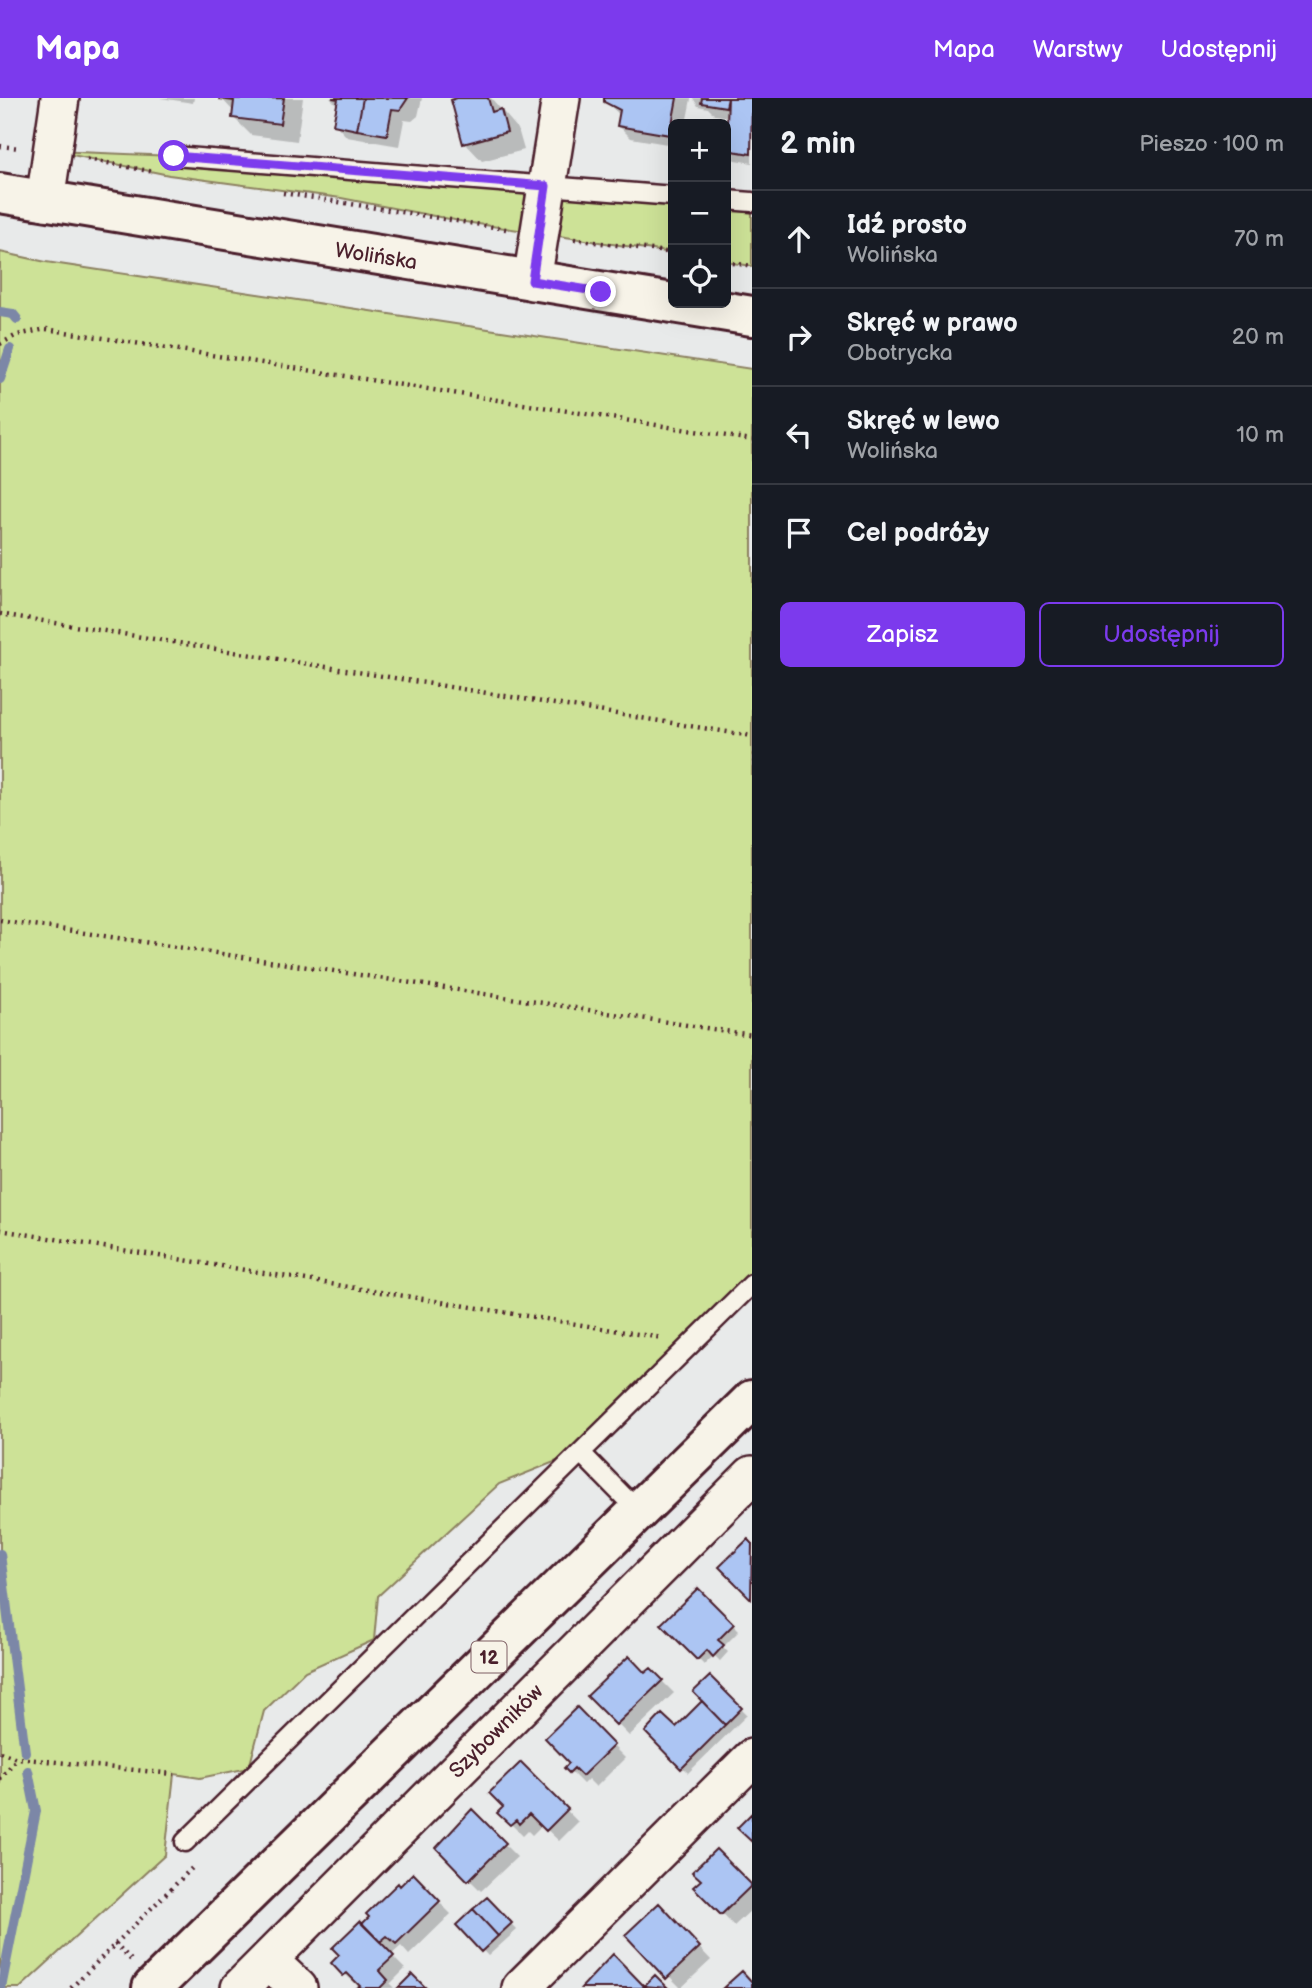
<!DOCTYPE html>
<html lang="pl">
<head>
<meta charset="utf-8">
<style>
	body { margin:0; font-family:"Balsamiq Sans",sans-serif; background:#20242c; color:#f1f3f6 }
	.controls { position:absolute; right:21px; top:21px; display:grid; overflow:hidden; border-radius:10px; box-shadow:0 7px 28px #0002 }
	.controls button { width:63px; height:63px; display:grid; place-items:center; padding:0; border:0; border-bottom:2px solid #363941; background:#171b24; color:#f1f3f6; font:35px sans-serif }
	.stop { position:absolute; width:21px; height:21px; margin:-16px; border:5px solid #7c3aed; border-radius:50%; background:#fff }
	.stop.end { background:#7c3aed; border-color:#fff; box-shadow:0 2px 7px #0008 }
	.list { margin:0; padding:0; list-style:none }
	h2 { display:flex; justify-content:space-between; align-items:center; height:91px; margin:0; padding:0 28px; font-size:30px }
	h2 small { font-size:23px; font-weight:400; color:#9ea1a6 }
	.list li { display:grid; grid-template-columns:46px 1fr auto; gap:21px; align-items:center; box-sizing:border-box; height:98px; padding:0 28px; border-top:2px solid #363941 }
	.list b { display:block; font-size:26px; white-space:nowrap }
	.list p { margin:0; font-size:23px; white-space:nowrap; color:#9ea1a6 }
	.list em { font-size:23px; font-style:normal; color:#9ea1a6 }
	.actions { display:flex; gap:14px; padding:21px 28px }
	.actions a { flex:1; padding:16px 0; border:2px solid #7c3aed; border-radius:10px; text-align:center; font-size:24px; color:#7c3aed }
	.actions .main { background:#7c3aed; color:#fff }
	.icon { flex:none; width:38px; height:38px; fill:none; stroke:currentColor; stroke-width:2; stroke-linecap:round; stroke-linejoin:round }
	.map { position:relative; flex:none; width:752px; height:1890px; overflow:hidden }
	header { display:flex; align-items:center; gap:42px; box-sizing:border-box; height:98px; padding:0 35px; background:#7c3aed; color:#fff }
	header strong { font-size:33px }
	nav { display:flex; gap:38px; margin-inline-start:auto; font-size:24px }
	main { display:flex }
	aside { flex:1; background:#171b24 }
	.map>svg:first-child { display:block }
</style>
</head>
<body>
<header>
<strong>Mapa</strong>
<nav><a>Mapa</a><a>Warstwy</a><a>Udostępnij</a></nav>
</header>
<main>
<div class="map">
<svg width="752" height="1890" viewBox="0 0 752 1890">
	<rect width="100%" height="100%" fill="#e8eaea"/>
	<filter id="ink" filterUnits="userSpaceOnUse"><feTurbulence type="fractalNoise" baseFrequency=".0143" numOctaves="2"/><feDisplacementMap in="SourceGraphic" scale="14" xChannelSelector="R" yChannelSelector="G"/><feConvolveMatrix kernelMatrix="1 2 1 2 8 2 1 2 1" color-interpolation-filters="sRGB"/></filter>
	<g filter="url(#ink)">
		<!-- green -->
		<path fill="#cde297" stroke="#8c8061" stroke-width="2" d="M53 53 174 58 673 98V155L465 124 341 100 169 77Z
			M726 102 752 104V168L726 164Z
			M0 154 46 164 752 271V1175L577 1355 499 1386 378 1498 374 1542 305 1573 264 1613 249 1670 200 1680 174 1676 165 1757 20 1890H0Z"/>
		<!-- shadow -->
		<path fill="#0003" d="M160 0H194L193 5Z
			M221 0H303L297 43 251 37 234 20V14Z
			M330 0H422L418 18 412 23 404 22 399 48 347 39 335 26 338 8Z
			M464 0H491L518 31 524 52 482 63 465 45Z
			M606 0H689L691 1 686 26H673V47L631 40 619 28 621 18 606 4Z
			M693 0H752V65L735 62 726 56 729 19 715 17 708 10 698 8Z
			M748 1444 752 1448V1499L722 1469Z
			M698 1492 739 1533 723 1549 728 1554 720 1563 714 1557 704 1567 664 1526Z
			M651 1572 674 1595 629 1638 590 1598 646 1577Z
			M710 1580 747 1617 688 1675 647 1634 676 1631 704 1603Z
			M577 1612 625 1660 596 1689 588 1681 583 1686 567 1670 572 1665Z
			M521 1666 578 1724 559 1743 542 1727 532 1737 528 1733 523 1738 500 1715 506 1709Z
			M472 1714 517 1759 481 1793 438 1750Z
			M716 1753 752 1789V1811L734 1828 696 1789 703 1782Z
			M413 1778 451 1816 409 1857 401 1848 391 1857 405 1871 390 1886 394 1890H360L333 1865 362 1828Z
			M487 1801 517 1832 488 1858 459 1827Z
			M671 1820 711 1862 681 1890 628 1837Z"/>
		<g fill="none" stroke-linecap="round" stroke-linejoin="round">
			<!-- stream -->
			<path stroke="#7c87a7" stroke-width="10" d="M0 214 13 216 17 221
				M0 281 10 251
				M0 1456 25 1654
				M1 1890 36 1713 28 1673"/>
		</g>
		<!-- building -->
		<path fill="#acc5f3" stroke="#4a1f2b" stroke-width="2" d="M284 0 280 26 232 20 234 3 219 1Z
			M332 0H363L357 32 333 27 338 1Z
			M363 0H408L400 12 392 11 387 37 357 32Z
			M457 0H488L492 14 501 11 507 34 463 46 451 2Z
			M604 0H677L670 37 617 28 620 12 604 4Z
			M702 0H728L726 9 701 5Z
			M728 0H752L751 56 726 52Z
			M748 1441 752 1445 751 1501 719 1469Z
			M698 1490 734 1526 718 1542 724 1547 713 1559 707 1552 697 1562 661 1526Z
			M629 1558 645 1575 651 1570 663 1582 616 1627 587 1598Z
			M710 1578 742 1610 725 1627 693 1594Z
			M702 1603 725 1627 681 1671 645 1634 662 1616 676 1629Z
			M577 1609 614 1647 582 1678 574 1670 569 1675 564 1670 569 1665 545 1640Z
			M521 1664 568 1711 546 1733 529 1716 519 1726 516 1722 510 1727 497 1715 503 1709 489 1695Z
			M472 1711 506 1745 468 1783 436 1750Z
			M752 1715V1744L737 1730Z
			M716 1751 752 1787 721 1817 693 1789 701 1782 692 1774Z
			M413 1775 440 1803 396 1846 387 1838 380 1844 362 1826 369 1819 366 1816 398 1785 400 1788Z
			M487 1799 512 1825 498 1838 473 1811Z
			M659 1805 700 1849 666 1881 625 1837Z
			M473 1811 498 1838 481 1854 456 1827Z
			M360 1823 394 1858 379 1872 388 1882 380 1890H357L360 1888 347 1875 343 1878 331 1865 339 1857 332 1850Z
			M613 1856 644 1888 646 1890H581Z
			M742 1873 752 1884V1890H723Z
			M412 1876 426 1890H398Z
			M655 1877 668 1890 644 1888Z"/>
		<g fill="none" stroke-linecap="round" stroke-linejoin="round">
			<!-- service casing -->
			<g stroke="#4a1f2b" stroke-width="23">
				<path id="service" d="M174 58 673 98
					M726 102 752 104
					M581 1355 638 1413
					M185 1744 752 1186"/>
			</g>
			<!-- minor casing -->
			<g stroke="#4a1f2b" stroke-width="42">
				<path id="minor" d="M45 103 60 0
					M532 183 561 0
					M268 1862 298 1890
					M240 1890 752 1377
					M521 1890 752 1660"/>
			</g>
			<!-- tertiary casing -->
			<g stroke="#4a1f2b" stroke-width="44">
				<path id="tertiary" d="M0 95 752 218"/>
			</g>
			<!-- primary casing -->
			<g stroke="#4a1f2b" stroke-width="44">
				<path id="primary" d="M152 1890 752 1302"/>
			</g>
			<!-- path -->
			<path stroke="#4a1f2b" stroke-width="4.5" stroke-dasharray="2 5" stroke-linecap="butt" d="M0 48 20 50
				M87 61 154 74
				M283 95 506 131
				M574 141 673 155
				M726 164 752 168
				M0 246 17 237 46 231 752 342
				M0 516 752 638
				M0 822 752 937
				M0 1132 662 1240
				M0 1654 17 1660 174 1676
				M0 1681 17 1660
				M115 1845 131 1862
				M71 1890 194 1768"/>
			<!-- service -->
			<use href="#service" stroke="#f7f3e8" stroke-width="18"/>
			<!-- minor -->
			<use href="#minor" stroke="#f7f3e8" stroke-width="37"/>
			<!-- tertiary -->
			<use href="#tertiary" stroke="#f7f3e8" stroke-width="38"/>
			<!-- primary -->
			<use href="#primary" stroke="#f7f3e8" stroke-width="38"/>
		</g>
	</g>
	<g fill="none" stroke-linecap="round" stroke-linejoin="round" filter="url(#ink)">
		<!-- route -->
		<path stroke="#7c3aed" stroke-width="9" d="M174 58 546 88 532 183 601 194"/>
	</g>
	<g text-anchor="middle" stroke-width="5" stroke-linejoin="round" paint-order="stroke">
		<!-- shield labels -->
		<rect fill="#f7f3e8" stroke="#7e5f64" stroke-width="2" x="471.5" y="1543.5" width="35" height="31" rx="5"/>
		<g font-size="19" font-weight="bold" fill="#4a1f2b">
			<text x="489" y="1566">12</text>
		</g>
		<!-- street labels -->
		<g font-size="21" fill="#4a1f2b" stroke="#f7f3e8">
			<text transform="translate(376 158) rotate(9)" y="7">Wolińska</text>
			<text transform="translate(496 1633) rotate(-45)" y="7">Szybowników</text>
		</g>
	</g>
</svg>
<div class="controls">
<button>+</button>
<button>−</button>
<button><svg class="icon" aria-label="locate" viewBox="0 0 24 24"><circle cx="12" cy="12" r="6"/><path d="M12 2v4M12 18v4M2 12h4M18 12h4"/></svg></button>
</div>
<div class="stop" style="left:174px;top:58px"></div>
<div class="stop end" style="left:601px;top:194px"></div>
</div>
<aside>
<h2>2 min<small>Pieszo · 100 m</small></h2>
<ul class="list">
<li><svg class="icon" aria-label="ahead" viewBox="0 0 24 24"><path d="M12 20V5M6 11l6-6 6 6"/></svg><div><b>Idź prosto</b><p>Wolińska</p></div><em>70 m</em></li>
<li><svg class="icon" aria-label="right" viewBox="0 0 24 24"><path d="M7 20v-9h11M14 6l5 5-5 5"/></svg><div><b>Skręć w prawo</b><p>Obotrycka</p></div><em>20 m</em></li>
<li><svg class="icon" aria-label="left" viewBox="0 0 24 24"><path d="M17 20v-9H6M10 6l-5 5 5 5"/></svg><div><b>Skręć w lewo</b><p>Wolińska</p></div><em>10 m</em></li>
<li><svg class="icon" aria-label="arrive" viewBox="0 0 24 24"><path d="M6 21V4h12l-3 4 3 4H6"/></svg><div><b>Cel podróży</b></div></li>
</ul>
<div class="actions"><a class="main">Zapisz</a><a>Udostępnij</a></div>
</aside>
</main>
</body>
</html>
